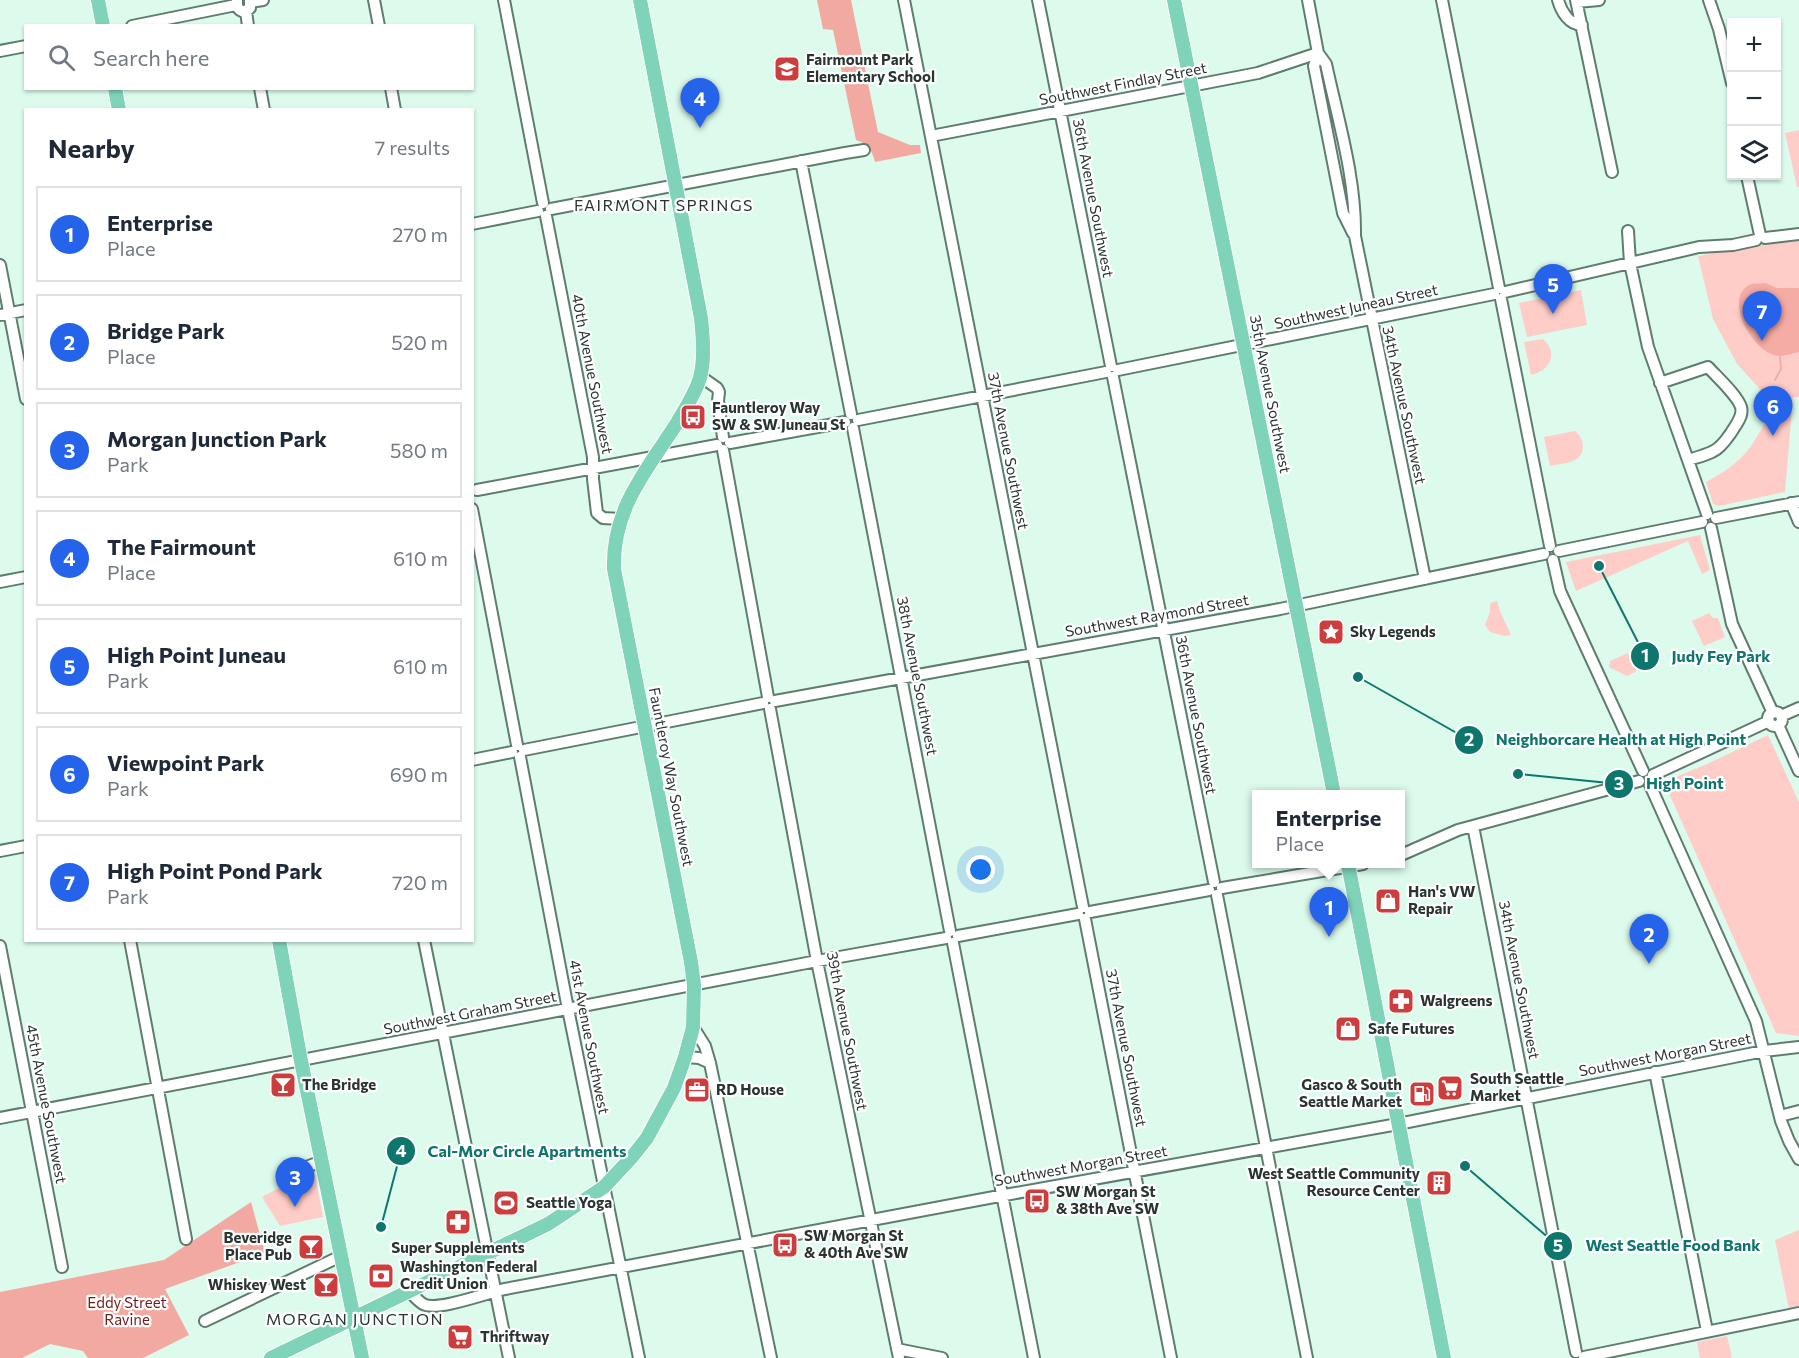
<!DOCTYPE html>
<html lang="en">
<head>
<meta charset="utf-8">
<style>
	body { margin:0; font-family:Commissioner,sans-serif; background:#f2f2f3; color:#1f2937 }
	.controls { position:absolute; right:18px; top:18px; display:grid; overflow:hidden; border-radius:0px; box-shadow:0 2px 4px #0004 }
	.controls button { width:54px; height:54px; display:grid; place-items:center; padding:0; border:0; border-bottom:2px solid #e0e1e3; background:#fff; color:#1f2937; font:30px sans-serif }
	.you { position:absolute; left:981px; top:870px; width:21px; height:21px; margin:-15px; border:4px solid #fff; border-radius:50%; background:#1a73e8; box-shadow:0 0 0 9px #1a73e833 }
	.badge { display:grid; place-items:center; width:39px; height:39px; border-radius:50%; background:#2563eb; color:#fff; font-size:20px; font-weight:700 }
	.pin { position:absolute; translate:-50% -50px; filter:drop-shadow(0 2px 3px #0008) }
	.pin::after { content:''; position:absolute; top:32px; width:21px; height:18px; background:inherit; clip-path:polygon(0 0,100% 0,50% 100%) }
	.popup { position:absolute; left:1252px; top:790px; width:153px; height:78px; box-sizing:border-box; display:grid; place-content:center; border-radius:0px; background:#fff; filter:drop-shadow(0 2px 4px #0005); font-size:20px; white-space:nowrap; color:#747a83 }
	.popup b { font-size:22px; color:#1f2937 }
	.popup::after { content:''; position:absolute; left:50%; top:100%; margin-left:-12px; border:12px solid transparent; border-top-color:#fff }
	.list { margin:0; padding:0; list-style:none }
	h2 { display:flex; justify-content:space-between; align-items:center; height:78px; margin:0; padding:0 24px; font-size:26px }
	h2 small { font-size:20px; font-weight:400; color:#747a83 }
	.list li { display:grid; grid-template-columns:39px 1fr auto; gap:18px; align-items:center; box-sizing:border-box; height:96px; margin:0 12px 12px; padding:0 12px; border:2px solid #e0e1e3; border-radius:0px }
	.list b { display:block; font-size:22px; white-space:nowrap }
	.list p { margin:0; font-size:20px; white-space:nowrap; color:#747a83 }
	.list em { font-size:20px; font-style:normal; color:#747a83 }
	.icon { flex:none; width:33px; height:33px; fill:none; stroke:currentColor; stroke-width:2; stroke-linecap:round; stroke-linejoin:round }
	.map { position:relative; flex:none; width:1799px; height:1358px; overflow:hidden }
	.search { position:absolute; background:#fff; box-shadow:0 2px 4px #0004; left:24px; top:24px; width:450px; height:66px; display:flex; align-items:center; gap:15px; box-sizing:border-box; padding:0 21px; border-radius:0px; color:#747a83; font-size:22px }
	.panel { position:absolute; background:#fff; box-shadow:0 2px 4px #0004; left:24px; top:108px; width:450px; height:834px; border-radius:0px }
	.map>svg:first-child { display:block }
</style>
</head>
<body>
<div class="map">
<svg width="1799" height="1358" viewBox="0 0 1799 1358">
	<rect width="100%" height="100%" fill="#dcfbed"/>
	<!-- green -->
	<path fill="#ffcdc8" d="M1799 130V187H1797L1785 133Z
		M1799 240V397H1793L1785 492 1719 506 1713 504 1706 482C1722 473 1736 465 1748 450 1757 439 1762 425 1772 415L1769 399 1737 364 1713 319 1698 256 1776 242Z
		M1581 290 1587 325 1527 337 1519 303Z
		M1543 339C1559 353 1550 371 1531 375L1524 342Z
		M1575 431C1584 437 1587 454 1575 460 1568 464 1557 464 1550 466L1544 437Z
		M1700 535 1710 570 1702 574 1688 541 1576 591 1566 562Z
		M1497 601 1500 611 1511 635 1504 636 1490 632 1485 625 1490 612V603Z
		M1709 613 1713 618H1718L1725 637 1704 646 1692 621Z
		M1628 653 1637 671 1627 676 1609 667 1610 661Z
		M1768 735 1799 802V1036L1776 1033 1664 782 1707 764Z
		M309 1172 315 1175 323 1217 280 1226 262 1197Z
		M1799 1230V1307L1789 1309 1775 1240Z
		M1727 1336 1732 1358H1700L1697 1342Z"/>
	<!-- forest -->
	<path fill="#f2a9a2" d="M817 0H851L878 132 910 145H920L921 153 875 162C872 150 868 144 856 140L833 30 823 29Z
		M251 1202 265 1253 165 1289 189 1335 143 1358H88L83 1351 50 1344 22 1358H0V1292L164 1260Z"/>
	<!-- water -->
	<path fill="#f5aca5" d="M1765 283 1777 288H1799V352C1793 353 1786 356 1780 356 1755 357 1720 297 1751 284 1755 283 1761 284 1765 283Z"/>
	<g fill="none" stroke-linecap="round" stroke-linejoin="round">
		<!-- stream -->
		<path stroke="#f5aca5" stroke-width="2" d="M1775 380 1781 369 1780 357"/>
		<!-- minor casing -->
		<g stroke="#5f7c6f" stroke-width="14">
			<path id="minor" d="M237 0V7L240 10 244 12 250 8V0
				M374 0 379 26
				M504 0 543 203
				M904 0 1083 907
				M1038 0 1111 366
				M1308 0 1318 53 1326 64C1338 120 1356 178 1355 236L1425 579
				M1442 0 1499 288
				M1558 0C1561 11 1569 25 1582 25
				M1576 0 1612 172
				M1709 0 1719 29 1732 83
				M251 2 263 0
				M1577 2 1599 0
				M246 11 248 26
				M132 26 236 5
				M0 51 26 46
				M1318 53 1314 66 1343 213 1353 233
				M260 88 264 110
				M391 88 395 110
				M931 136 1258 73 1318 53
				M801 161 851 414
				M1747 176 1760 235
				M551 209 845 153 864 150
				M546 216 593 457V479L597 513 603 518 620 519
				M472 224 538 211
				M1628 231 1630 263 1648 347 1707 514
				M1765 238 1799 234
				M0 265 26 399
				M1505 292 1699 247 1733 245 1756 240
				M1501 299 1550 546
				M0 315 26 310
				M1118 370 1494 294
				M700 376 717 388 719 392 718 401 723 437
				M1113 377 1214 882
				M1660 383 1708 367C1717 377 1737 395 1741 407 1743 414 1739 420 1736 425 1720 451 1716 452 1688 460
				M858 420 1106 372
				M853 428 950 931
				M730 443 845 422
				M723 450 768 697
				M477 490 717 445
				M1791 503 1799 522
				M472 509 517 745
				M1716 518 1799 502
				M1711 528 1732 624 1773 713
				M1559 551 1702 522
				M1553 560 1560 591 1643 771
				M0 582 26 577
				M775 701 1280 609 1544 554
				M770 709 817 961 899 1358
				M1768 719a7 7 0 1 1 14 0a7 7 0 1 1-14 0Z
				M1781 716 1799 708
				M1778 725 1799 771
				M524 750 763 703
				M520 757 568 1009 639 1358
				M472 760 512 752
				M1653 775 1769 721
				M1650 785 1756 1021 1781 1121 1789 1141 1799 1159
				M1473 826 1576 1352
				M0 851 26 846
				M1401 855 1458 830 1639 781
				M1222 888 1363 864
				M1217 895 1307 1358
				M1090 912 1209 890
				M1085 919 1171 1358
				M958 936 1078 914
				M130 940 186 1239
				M424 940 509 1358
				M953 943 1034 1358
				M0 946 62 1267
				M693 1027 705 1046 710 1063 771 1358
				M685 1057 699 1058 710 1063
				M1655 1072 1707 1331
				M1780 1116 1799 1111
				M0 1118 817 961 946 938
				M289 1180 309 1166 322 1161
				M409 1291C413 1295 418 1301 423 1304 437 1312 489 1292 505 1289L994 1197 1398 1124 1764 1051 1799 1047
				M205 1321 341 1256
				M897 1349 942 1358
				M1584 1357 1799 1313"/>
		</g>
		<!-- major casing -->
		<g stroke="#fff" stroke-width="16">
			<path id="major" d="M98 0 103 26
				M1174 0 1334 794
				M115 88 119 110
				M1348 864 1444 1358
				M279 940 301 1061 362 1358
				M271 1358 548 1224 604 1187 632 1157 647 1138 674 1088 685 1057 693 1027 694 985 691 962 614 569C612 509 646 471 677 423 685 409 695 394 700 378 705 358 703 338 701 318L640 0"/>
		</g>
		<!-- minor -->
		<use href="#minor" stroke="#fff" stroke-width="10"/>
		<!-- major -->
		<use href="#major" stroke="#7fd3b9" stroke-width="14"/>
	</g>
	<!-- icons -->
	<defs>
		<g id="school-square" transform="scale(1.35)"><rect x="-9" y="-9" width="18" height="18" rx="4" fill="#cc3d3d" stroke="#fff"/><path d="M0-5L7-2L0 1L-7-2ZM-4 1L0 2.5L4 1V4Q0 6-4 4Z" fill="#fff"/></g>
		<g id="bus-square" transform="scale(1.35)"><rect x="-9" y="-9" width="18" height="18" rx="4" fill="#cc3d3d" stroke="#fff"/><path d="M-5-6H5V4H4V6H2V4H-2V6H-4V4H-5ZM-3.5-4V0h7V-4ZM-3.5 1.2v1.5H-2V1.2ZM2 1.2v1.5H3.5V1.2Z" fill="#fff"/></g>
		<g id="sight-square" transform="scale(1.35)"><rect x="-9" y="-9" width="18" height="18" rx="4" fill="#cc3d3d" stroke="#fff"/><path d="M0-6L1.8-2.2L6-1.7L2.9 1.2L3.7 5.4L0 3.3L-3.7 5.4L-2.9 1.2L-6-1.7L-1.8-2.2Z" fill="#fff"/></g>
		<g id="shop-square" transform="scale(1.35)"><rect x="-9" y="-9" width="18" height="18" rx="4" fill="#cc3d3d" stroke="#fff"/><path d="M-5-2.5h2.3a2.7 3.5 0 0 1 5.4 0H5L5.5 6h-11ZM-1.5-2.5h3a1.5 2.3 0 0 0-3 0Z" fill="#fff"/></g>
		<g id="pharmacy-square" transform="scale(1.35)"><rect x="-9" y="-9" width="18" height="18" rx="4" fill="#cc3d3d" stroke="#fff"/><path d="M-2-6h4v4h4v4h-4v4h-4v-4h-4v-4h4Z" fill="#fff"/></g>
		<g id="bar-square" transform="scale(1.35)"><rect x="-9" y="-9" width="18" height="18" rx="4" fill="#cc3d3d" stroke="#fff"/><path d="M-6-5H6L.8 .8V4.5H3.5V6h-7V4.5H-.8V.8Z" fill="#fff"/></g>
		<g id="supermarket-square" transform="scale(1.35)"><rect x="-9" y="-9" width="18" height="18" rx="4" fill="#cc3d3d" stroke="#fff"/><path d="M-6-5.5h2.5l.6 2H6L4.5 2H-2.5L-4.4-4H-6ZM-1.5 3.2a1.3 1.3 0 1 0 .1 0ZM3 3.2a1.3 1.3 0 1 0 .1 0Z" fill="#fff"/></g>
		<g id="office-square" transform="scale(1.35)"><rect x="-9" y="-9" width="18" height="18" rx="4" fill="#cc3d3d" stroke="#fff"/><path d="M-6-3h4V-5.5h4V-3h4V5H-6ZM-1-4.5V-3h2v-1.5ZM-6 0V1H6V0Z" fill="#fff"/></g>
		<g id="fuel-square" transform="scale(1.35)"><rect x="-9" y="-9" width="18" height="18" rx="4" fill="#cc3d3d" stroke="#fff"/><path d="M-5.5-6h7V0h2V4h1.3V-2.5L3-4.5l.8-.8L6-3V5H2.5V1h-1V6h-7ZM-4.2-4.7v3.2H.2V-4.7Z" fill="#fff"/></g>
		<g id="building-square" transform="scale(1.35)"><rect x="-9" y="-9" width="18" height="18" rx="4" fill="#cc3d3d" stroke="#fff"/><path d="M-4-6H4V6H1V3H-1V6H-4ZM-2.5-4.3h1.7v1.8h-1.7ZM.8-4.3h1.7v1.8H.8ZM-2.5-1h1.7V.8h-1.7ZM.8-1h1.7V.8H.8Z" fill="#fff"/></g>
		<g id="stadium-square" transform="scale(1.35)"><rect x="-9" y="-9" width="18" height="18" rx="4" fill="#cc3d3d" stroke="#fff"/><path d="M0-5a6.5 5 0 1 0 0 10a6.5 5 0 1 0 0-10ZM-3.5-1.8h7v3.6h-7Z" fill="#fff"/></g>
		<g id="bank-square" transform="scale(1.35)"><rect x="-9" y="-9" width="18" height="18" rx="4" fill="#cc3d3d" stroke="#fff"/><path d="M-6-4H6V4H-6ZM0-2.3a2.3 2.3 0 1 0 0 4.6a2.3 2.3 0 1 0 0-4.6Z" fill="#fff"/></g>
	</defs>
	<g fill-rule="evenodd">
		<use href="#school-square" x="787" y="69"/>
		<use href="#bus-square" x="693" y="417"/>
		<use href="#sight-square" x="1331" y="632"/>
		<use href="#shop-square" x="1388" y="901"/>
		<use href="#pharmacy-square" x="1401" y="1001"/>
		<use href="#shop-square" x="1348" y="1029"/>
		<use href="#bar-square" x="283" y="1085"/>
		<use href="#supermarket-square" x="1450" y="1088"/>
		<use href="#office-square" x="697" y="1090"/>
		<use href="#fuel-square" x="1422" y="1094"/>
		<use href="#building-square" x="1439" y="1183"/>
		<use href="#bus-square" x="1037" y="1201"/>
		<use href="#stadium-square" x="506" y="1203"/>
		<use href="#pharmacy-square" x="458" y="1222"/>
		<use href="#bus-square" x="785" y="1245"/>
		<use href="#bar-square" x="311" y="1247"/>
		<use href="#bank-square" x="381" y="1276"/>
		<use href="#bar-square" x="326" y="1285"/>
		<use href="#supermarket-square" x="460" y="1337"/>
	</g>
	<g text-anchor="middle" stroke-width="4.5" stroke-linejoin="round" paint-order="stroke">
		<!-- poi labels -->
		<g font-size="15" font-weight="bold" fill="#293530" stroke="#fff" text-anchor="start">
			<text x="806" y="65">Fairmount Park<tspan x="806" dy="17">Elementary School</tspan></text>
			<text x="712" y="413">Fauntleroy Way<tspan x="712" dy="17">SW &amp; SW Juneau St</tspan></text>
			<text x="1350" y="637">Sky Legends</text>
			<text x="1408" y="897">Han's VW<tspan x="1408" dy="17">Repair</tspan></text>
			<text x="1420" y="1006">Walgreens</text>
			<text x="1368" y="1034">Safe Futures</text>
			<text x="1470" y="1084">South Seattle<tspan x="1470" dy="17">Market</tspan></text>
			<text x="302" y="1090">The Bridge</text>
			<text x="1402" y="1090" text-anchor="end">Gasco &amp; South<tspan x="1402" dy="17">Seattle Market</tspan></text>
			<text x="716" y="1095">RD House</text>
			<text x="1420" y="1179" text-anchor="end">West Seattle Community<tspan x="1420" dy="17">Resource Center</tspan></text>
			<text x="1056" y="1197">SW Morgan St<tspan x="1056" dy="17">&amp; 38th Ave SW</tspan></text>
			<text x="526" y="1208">Seattle Yoga</text>
			<text x="804" y="1241">SW Morgan St<tspan x="804" dy="17">&amp; 40th Ave SW</tspan></text>
			<text x="292" y="1243" text-anchor="end">Beveridge<tspan x="292" dy="17">Place Pub</tspan></text>
			<text x="458" y="1253" text-anchor="middle">Super Supplements</text>
			<text x="400" y="1272">Washington Federal<tspan x="400" dy="17">Credit Union</tspan></text>
			<text x="306" y="1290" text-anchor="end">Whiskey West</text>
			<text x="480" y="1342">Thriftway</text>
		</g>
		<!-- street labels -->
		<g font-size="15" fill="#293530" stroke="#fff">
			<text transform="translate(1123 84) rotate(-11)" y="5">Southwest Findlay Street</text>
			<text transform="translate(1093 198) rotate(79)" y="5">36th Avenue Southwest</text>
			<text transform="translate(1356 307) rotate(-12)" y="5">Southwest Juneau Street</text>
			<text transform="translate(592 374) rotate(79)" y="5">40th Avenue Southwest</text>
			<text transform="translate(1270 394) rotate(79)" y="5">35th Avenue Southwest</text>
			<text transform="translate(1404 405) rotate(78)" y="5">34th Avenue Southwest</text>
			<text transform="translate(1008 451) rotate(79)" y="5">37th Avenue Southwest</text>
			<text transform="translate(1157 616) rotate(-10)" y="5">Southwest Raymond Street</text>
			<text transform="translate(917 676) rotate(79)" y="5">38th Avenue Southwest</text>
			<text transform="translate(1196 715) rotate(79)" y="5">36th Avenue Southwest</text>
			<text transform="translate(671 777) rotate(79)" y="5">Fauntleroy Way Southwest</text>
			<text transform="translate(1519 980) rotate(79)" y="5">34th Avenue Southwest</text>
			<text transform="translate(470 1013) rotate(-11)" y="5">Southwest Graham Street</text>
			<text transform="translate(847 1031) rotate(79)" y="5">39th Avenue Southwest</text>
			<text transform="translate(589 1037) rotate(79)" y="5">41st Avenue Southwest</text>
			<text transform="translate(1126 1048) rotate(79)" y="5">37th Avenue Southwest</text>
			<text transform="translate(1665 1055) rotate(-11)" y="5">Southwest Morgan Street</text>
			<text transform="translate(46 1104) rotate(79)" y="5">45th Avenue Southwest</text>
			<text transform="translate(1081 1166) rotate(-10)" y="5">Southwest Morgan Street</text>
		</g>
		<!-- park labels -->
		<g font-size="15" fill="#701c1c" stroke="#fff">
			<text x="127" y="1308">Eddy Street<tspan x="127" dy="17">Ravine</tspan></text>
		</g>
		<!-- neighbourhood labels -->
		<g font-size="16" letter-spacing="1.5" fill="#293530" stroke="#fff">
			<text x="664" y="211">FAIRMONT SPRINGS</text>
			<text x="355" y="1325">MORGAN JUNCTION</text>
		</g>
	</g>
	<!-- callouts -->
	<path fill="none" stroke="#0f766e" stroke-width="2" d="M1599 566L1645 656M1358 677L1469 740M1518 774L1619 784M381 1227L401 1151M1465 1166L1558 1246"/>
	<g fill="#0f766e" stroke="#fff" stroke-width="2">
		<circle cx="1599" cy="566" r="6"/>
		<circle cx="1358" cy="677" r="6"/>
		<circle cx="1518" cy="774" r="6"/>
		<circle cx="381" cy="1227" r="6"/>
		<circle cx="1465" cy="1166" r="6"/>
		<circle cx="1645" cy="656" r="15"/>
		<circle cx="1469" cy="740" r="15"/>
		<circle cx="1619" cy="784" r="15"/>
		<circle cx="401" cy="1151" r="15"/>
		<circle cx="1558" cy="1246" r="15"/>
	</g>
	<g font-size="18" text-anchor="middle" font-weight="bold" fill="#fff">
		<text x="1645" y="662">1</text>
		<text x="1469" y="746">2</text>
		<text x="1619" y="790">3</text>
		<text x="401" y="1157">4</text>
		<text x="1558" y="1252">5</text>
	</g>
	<g font-size="16" text-anchor="middle" font-weight="bold" fill="#0f766e" stroke="#fff" stroke-width="4.5" stroke-linejoin="round" paint-order="stroke">
		<text x="1721" y="662">Judy Fey Park</text>
		<text x="1621" y="745">Neighborcare Health at High Point</text>
		<text x="1685" y="789">High Point</text>
		<text x="527" y="1157">Cal-Mor Circle Apartments</text>
		<text x="1673" y="1251">West Seattle Food Bank</text>
	</g>
</svg>
<div class="controls">
<button>+</button>
<button>−</button>
<button><svg class="icon" aria-label="layers" viewBox="0 0 24 24"><path d="M12 4l9 5-9 5-9-5zM3 14l9 5 9-5"/></svg></button>
</div>
<div class="you"></div>
<div class="pin badge" style="left:1329px;top:937px">1</div>
<div class="popup"><b>Enterprise</b>Place</div>
<div class="pin badge" style="left:1649px;top:964px">2</div>
<div class="pin badge" style="left:295px;top:1207px">3</div>
<div class="pin badge" style="left:700px;top:128px">4</div>
<div class="pin badge" style="left:1553px;top:314px">5</div>
<div class="pin badge" style="left:1773px;top:436px">6</div>
<div class="pin badge" style="left:1762px;top:341px">7</div>
<div class="search"><svg class="icon" aria-label="search" viewBox="0 0 24 24"><circle cx="10" cy="10" r="6"/><path d="M15 15l6 6"/></svg>Search here</div>
<section class="panel">
<h2>Nearby<small>7 results</small></h2>
<ul class="list">
<li><span class="badge">1</span><div><b>Enterprise</b><p>Place</p></div><em>270 m</em></li>
<li><span class="badge">2</span><div><b>Bridge Park</b><p>Place</p></div><em>520 m</em></li>
<li><span class="badge">3</span><div><b>Morgan Junction Park</b><p>Park</p></div><em>580 m</em></li>
<li><span class="badge">4</span><div><b>The Fairmount</b><p>Place</p></div><em>610 m</em></li>
<li><span class="badge">5</span><div><b>High Point Juneau</b><p>Park</p></div><em>610 m</em></li>
<li><span class="badge">6</span><div><b>Viewpoint Park</b><p>Park</p></div><em>690 m</em></li>
<li><span class="badge">7</span><div><b>High Point Pond Park</b><p>Park</p></div><em>720 m</em></li>
</ul>
</section>
</div>
</body>
</html>
